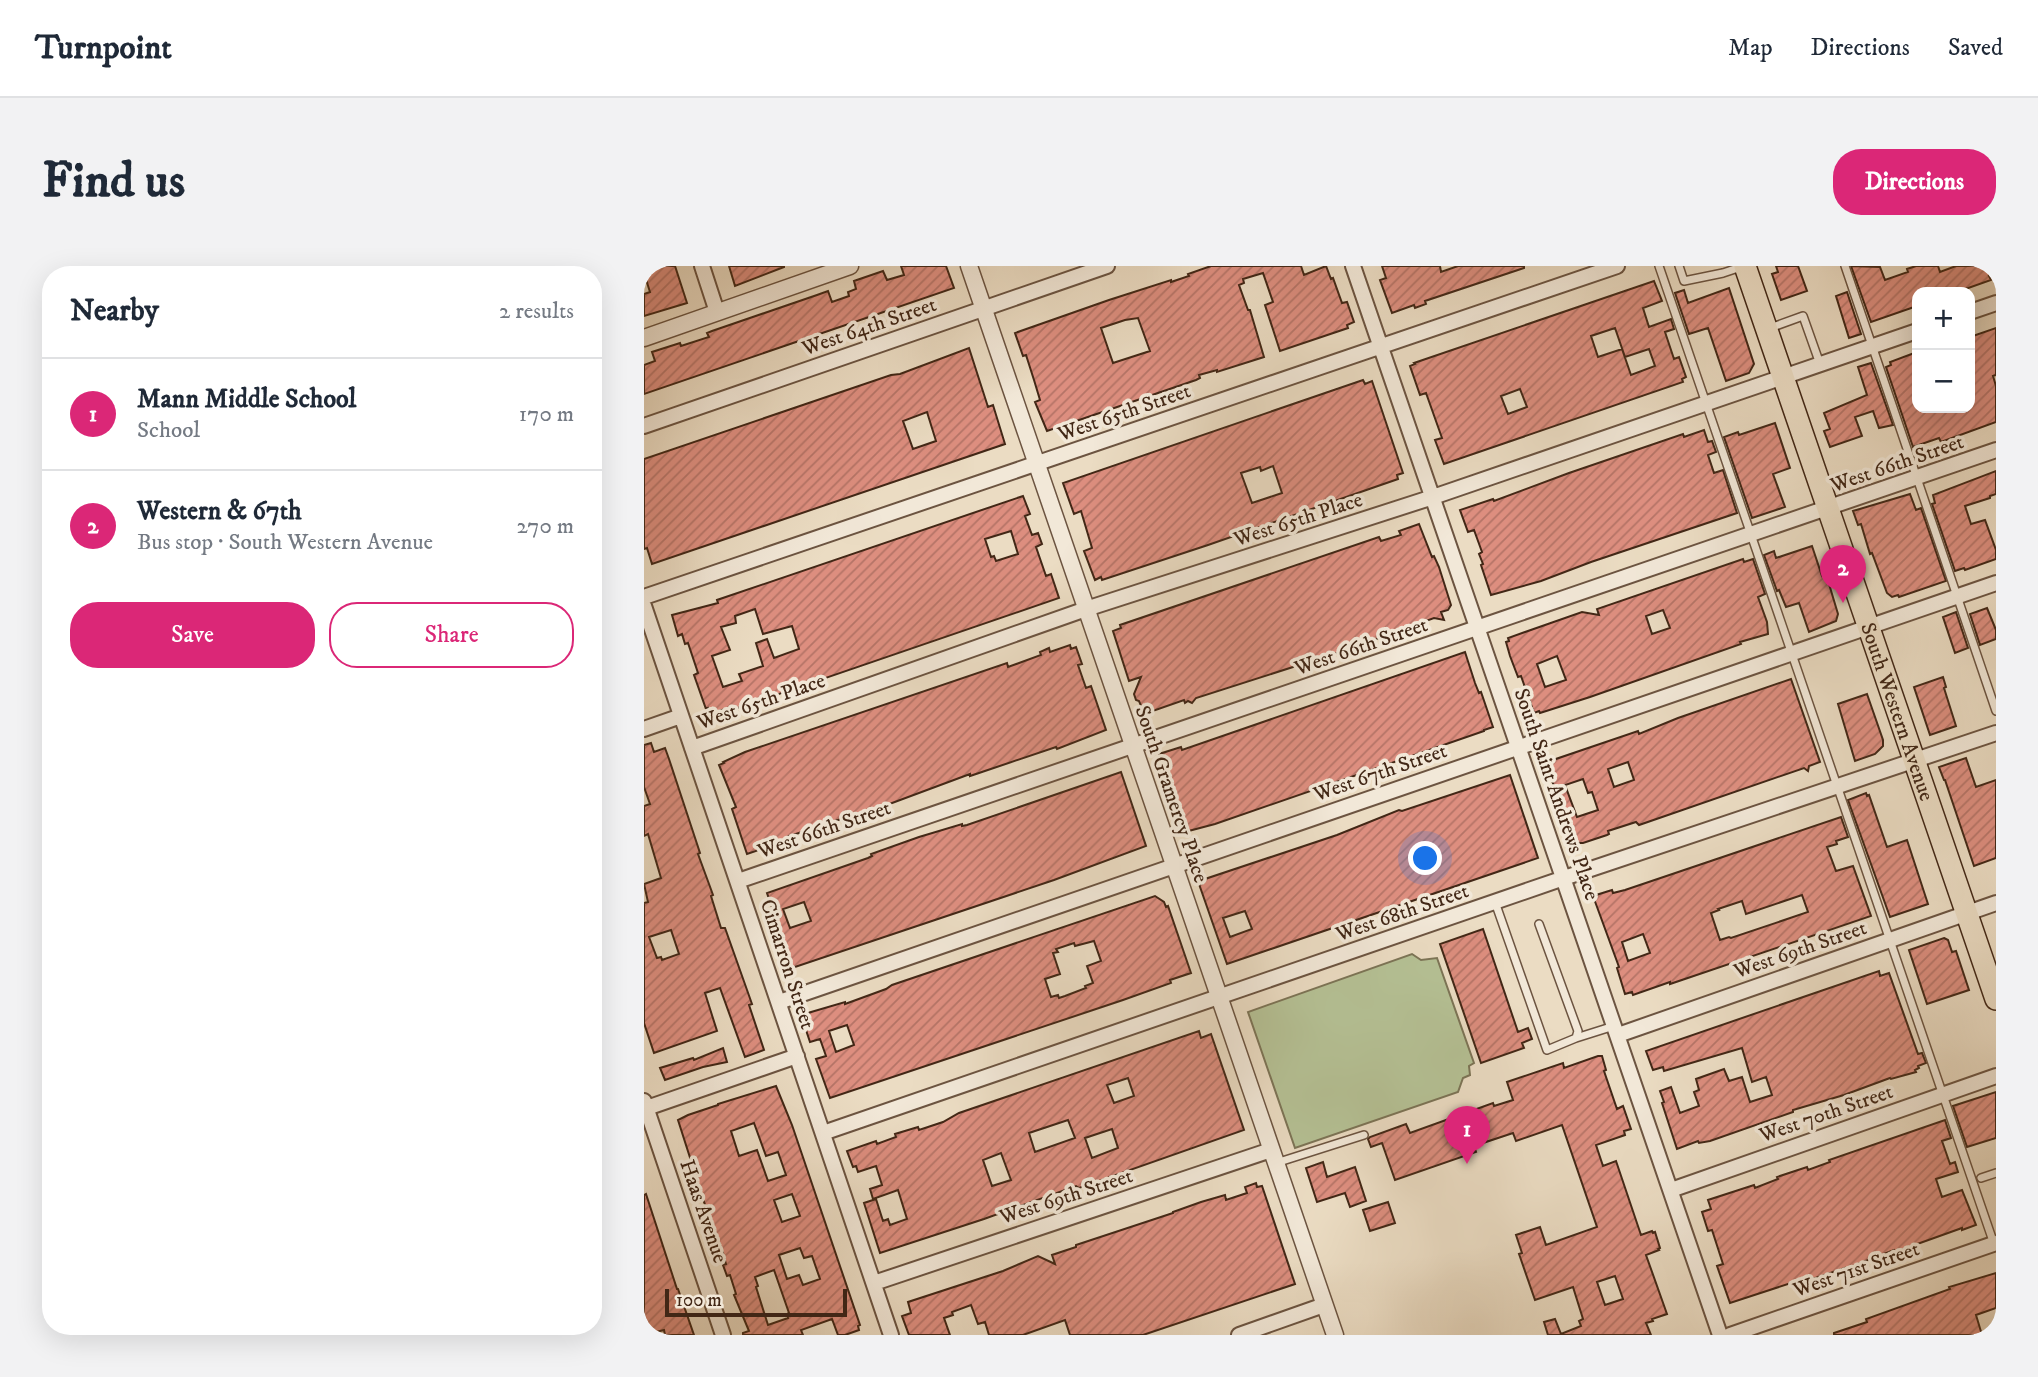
<!DOCTYPE html>
<html lang="en">
<head>
<meta charset="utf-8">
<style>
	body { margin:0; font-family:"IM FELL DW Pica",serif; background:#f2f2f3; color:#1f2937 }
	.controls { position:absolute; right:21px; top:21px; display:grid; overflow:hidden; border-radius:14px; box-shadow:0 7px 28px #0002 }
	.controls button { width:63px; height:63px; display:grid; place-items:center; padding:0; border:0; border-bottom:2px solid #e0e1e3; background:#fff; color:#1f2937; font:35px sans-serif }
	.scale { position:absolute; left:21px; bottom:18px; width:182px; box-sizing:border-box; padding-left:7px; border:4px solid #422716; border-top:0; font-size:19px; line-height:24px; white-space:nowrap; color:#422716; -webkit-text-stroke:5px #f2e8d8; paint-order:stroke }
	.you { position:absolute; left:782px; top:593px; width:24px; height:24px; margin:-18px; border:5px solid #fff; border-radius:50%; background:#1a73e8; box-shadow:0 0 0 10px #1a73e833 }
	.badge { display:grid; place-items:center; width:46px; height:46px; border-radius:50%; background:#db2777; color:#fff; font-size:23px; font-weight:700 }
	.pin { position:absolute; translate:-50% -58px; filter:drop-shadow(0 2px 4px #0008) }
	.pin::after { content:''; position:absolute; top:37px; width:24px; height:21px; background:inherit; clip-path:polygon(0 0,100% 0,50% 100%) }
	.list { margin:0; padding:0; list-style:none }
	h2 { display:flex; justify-content:space-between; align-items:center; height:91px; margin:0; padding:0 28px; font-size:30px }
	h2 small { font-size:23px; font-weight:400; color:#747a83 }
	.list li { display:grid; grid-template-columns:46px 1fr auto; gap:21px; align-items:center; box-sizing:border-box; height:112px; padding:0 28px; border-top:2px solid #e0e1e3 }
	.list b { display:block; font-size:26px; white-space:nowrap }
	.list p { margin:0; font-size:23px; white-space:nowrap; color:#747a83 }
	.list em { font-size:23px; font-style:normal; color:#747a83 }
	.actions { display:flex; gap:14px; padding:21px 28px }
	.actions a { flex:1; padding:16px 0; border:2px solid #db2777; border-radius:28px; text-align:center; font-size:24px; color:#db2777 }
	.actions .main { background:#db2777; color:#fff }
	.map { position:relative; flex:none; width:1352px; height:1069px; overflow:hidden; border-radius:28px }
	header { display:flex; align-items:center; gap:42px; box-sizing:border-box; height:98px; padding:0 35px; background:#fff; border-bottom:2px solid #e0e1e3 }
	header strong { font-size:33px }
	nav { display:flex; gap:38px; margin-inline-start:auto; font-size:24px }
	.intro { display:flex; align-items:center; justify-content:space-between; box-sizing:border-box; height:168px; padding:0 42px }
	h1 { margin:0; font-size:49px }
	.button { padding:18px 32px; border-radius:28px; background:#db2777; color:#fff; font-size:24px; font-weight:700 }
	main { display:flex; gap:42px; padding:0 42px }
	aside { flex:1; background:#fff; border-radius:28px; box-shadow:0 7px 28px #0002 }
	.map>svg:first-child { display:block }
</style>
</head>
<body>
<header>
<strong>Turnpoint</strong>
<nav><a>Map</a><a>Directions</a><a>Saved</a></nav>
</header>
<div class="intro"><h1>Find us</h1><a class="button">Directions</a></div>
<main>
<aside>
<h2>Nearby<small>2 results</small></h2>
<ul class="list">
<li><span class="badge">1</span><div><b>Mann Middle School</b><p>School</p></div><em>170 m</em></li>
<li><span class="badge">2</span><div><b>Western &amp; 67th</b><p>Bus stop · South Western Avenue</p></div><em>270 m</em></li>
</ul>
<div class="actions"><a class="main">Save</a><a>Share</a></div>
</aside>
<div class="map">
<svg width="1352" height="1069" viewBox="0 0 1352 1069">
	<defs>
		<pattern id="building-hatch" width="6" height="6" patternUnits="userSpaceOnUse" patternTransform="scale(1.75)"><rect width="6" height="6" fill="#dd8e7f"/><path d="M-1 1l2-2M0 6l6-6M5 7l2-2" fill="none" stroke="#b57467"/></pattern>
	</defs>
	<rect width="100%" height="100%" fill="#ebdcc3"/>
	<filter id="stains"><feTurbulence type="fractalNoise" baseFrequency=".00286" numOctaves="4"/><feColorMatrix values="0 0 0 0 .2 0 0 0 0 .09 0 0 0 0 .02 0 0 0 .5 -.17"/></filter>
	<radialGradient id="worn" r=".72"><stop offset=".6" stop-color="#630" stop-opacity="0"/><stop offset="1" stop-color="#630" stop-opacity=".3"/></radialGradient>
	<!-- garden -->
	<path fill="#b5c195" stroke="#7c7456" stroke-width="2" d="M768 688 777 694 793 692 830 797 825 800 826 809 819 812 814 826 651 882 604 746Z"/>
	<!-- building -->
	<path fill="url(#building-hatch)" stroke="#422716" stroke-width="2" fill-rule="evenodd" d="M0 0H31L43 37 0 50V28L6 26 0 7Z
		M85 0H140V1L91 20Z
		M257 0H302L310 22 0 128V99L11 95 8 86 36 77 37 80 65 71 63 67 68 65 173 29 184 25 188 36 205 30 204 26 212 23 210 15 239 5 243 14 260 9Z
		M567 0H657L660 9 682 0 687 13 689 12 698 37 703 36 710 56 703 59 704 62 636 85 621 39 629 36 619 7 599 13 600 17 595 19 604 44H606L620 91 573 106V104L555 109 556 112 552 114 403 165 391 136 396 134 390 114 382 89 379 90 371 67 465 34 527 14V16L545 10 544 8ZM494 52 506 85 469 97 457 62 481 54Z
		M738 0H796L797 6 814 0H880V2L781 35 782 38 771 42 770 39 748 47 736 14 742 12Z
		M1132 0H1154L1163 25 1137 34 1128 8 1134 6Z
		M1207 0 1236 1 1241 14 1264 6 1263 3 1272 0H1294L1296 6 1312 0H1352V8L1345 10 1347 14 1313 26H1273V40L1227 56Z
		M1010 15 1018 35 999 42 1005 61 1027 53 1030 63 1021 66 1030 93 1035 91 1042 111 1038 113 1039 116 800 198 791 174 798 172 782 127 776 129 766 100 771 98 770 97ZM971 62 981 91 1005 83 1011 100 987 109 978 83 954 91 947 70ZM876 123 883 141 864 148 857 130Z
		M1085 22 1110 98 1105 107 1082 115 1064 62 1045 68 1031 27 1040 24 1044 37Z
		M1203 26 1217 68 1205 72 1192 30Z
		M1352 62V109L1349 110 1352 120V156L1297 176 1295 172 1269 181 1242 101 1247 99 1246 96 1273 86V142H1326V71Z
		M325 82 344 141 349 139 361 178 8 298 3 282 0 283V193L247 109 256 108ZM283 146 292 175 269 183 259 155Z
		M1227 97 1249 159 1235 162 1229 145 1211 151 1218 170 1186 181 1180 165 1186 163 1180 147 1223 129 1214 101Z
		M719 114 721 118 728 115 759 207 753 209 754 213 564 279 458 314 457 311 451 314 440 285 448 282 437 245 430 248 419 217ZM629 200 638 227 608 237 597 207 616 201 617 205Z
		M1131 157 1146 202 1129 208 1141 241 1108 252 1080 171 1094 166 1095 169Z
		M1060 164 1064 176 1068 175 1072 186 1064 189 1070 207 1079 204 1093 247 947 296 897 315 847 329 837 299 839 298 835 288 838 286 830 264 824 266 816 244 849 233 850 235 925 207 1039 168 1040 171Z
		M1352 205V228L1346 230V232L1321 240 1327 258 1341 254 1352 284V293L1321 304 1320 302 1311 305 1288 238 1291 237 1289 229Z
		M1266 228 1272 244 1277 242 1302 315 1255 331 1254 329 1248 331 1243 327 1228 287 1226 288 1217 258 1214 259 1209 245Z
		M379 230 386 248 381 250 388 269 394 267 398 278 392 281 402 310 407 308 415 332 91 443 90 440 66 448 64 442 62 443 50 409 54 407 44 377 41 378 38 368 34 370 28 349 74 337 73 334ZM367 265 374 288 352 295 350 290 347 291 341 273ZM111 343 119 368 148 360 155 383 130 392 123 373 112 377 119 400 95 408 98 415 79 421 68 390 86 384 77 361 92 357 91 350Z
		M775 258 788 291 790 290 795 301 807 339 804 344 797 346 800 354 790 352 699 385 552 432 548 437 544 435 541 437 540 434 503 447 501 441 498 442 495 435 492 434 490 428 497 411 485 415 469 365 477 362 476 359 735 271 737 275 757 269 755 265Z
		M1168 280 1178 310 1182 308 1194 348 1192 355 1165 366 1155 337 1142 341 1135 324 1133 325 1120 289 1130 285 1132 292Z
		M1099 293 1100 296 1109 293 1121 328 1114 331 1123 356 1124 368 1096 376 1097 378 946 431 896 447 895 445 890 447 877 410 874 411 866 390 862 376 865 375 864 372 938 346 955 349 953 343ZM1019 344 1026 362 1008 368 1002 350ZM913 390 922 414 901 421 893 398Z
		M1343 342 1352 364V373L1336 379 1326 348Z
		M1312 346 1324 382 1311 387 1299 351Z
		M426 379 427 383 432 381 438 398 434 399 442 422 447 420 462 464 413 483 412 481 326 510V508L224 546H218L143 571 144 574 103 588 88 543 92 541 75 499 80 497 79 496 101 486 363 397 364 401 397 389 396 386 405 382 406 386Z
		M821 386 831 417 835 427 837 426 849 461 840 464V465L571 558 537 567 532 550 536 549 515 488 537 481 538 484Z
		M1299 411 1302 421 1300 422 1312 460 1286 469 1270 421Z
		M1147 413 1176 496 1165 500 1164 505 1160 502 995 559 992 556 964 565 965 568 963 569 939 577H930L925 570V563L904 503V499L907 498 906 495 994 465 995 468 1034 452ZM984 496 990 514 970 521 964 503ZM939 513 944 527 948 526 954 544 933 551 921 519Z
		M1223 428 1239 474V480L1231 488 1211 495 1194 438Z
		M7 477 10 486 21 482 25 493 56 587 54 588 65 618 69 629 67 630 77 662H81L108 738 105 739 120 784 101 791 76 722 61 727 73 765 10 787 0 757V637L4 636 0 618 17 612 4 568 0 570V540L6 538 0 521V479ZM27 664 35 688 18 694 17 691 13 692 5 671Z
		M1322 492 1332 521 1352 514V592L1330 600 1301 514H1300L1295 501Z
		M477 506 502 580 410 614 145 703 138 684 142 681 123 627 224 592 228 590 227 588 275 571 318 558V560L323 559ZM160 636 167 655 146 662 139 643Z
		M866 509 894 592 583 698 555 618 559 617 558 614 693 569 755 544 758 545ZM601 645 608 663 586 671 579 652Z
		M1222 527 1223 530 1225 529 1243 581 1263 574 1284 638 1246 651 1204 534Z
		M1197 551 1204 571 1192 575 1193 578 1183 581 1192 605 1209 600 1227 650 1026 718V716L989 729 988 726 981 728 973 702 975 701 949 630 968 624 969 627 981 624ZM1158 629 1164 646 1087 672 1085 671 1076 674 1067 647 1075 644 1074 643 1098 635 1102 648ZM999 668 1006 687 984 695 978 676Z
		M511 630 520 636 522 641 524 640 547 707 526 714 527 717 479 734 186 832 172 793 182 790 176 773 166 776 157 749 201 736V738L242 723 248 719ZM450 675 457 695 443 700 449 717 441 720 442 722 421 730 415 732 414 729 407 731 401 713 416 708 409 687 414 686 412 683 430 677 431 680ZM203 759 210 779 192 786 185 765Z
		M839 663 874 766 884 762 888 773 878 777 880 782 837 797 796 678Z
		M1300 672 1304 674 1308 686 1312 685 1325 724 1283 738 1265 684Z
		M1235 705 1236 710 1245 707 1274 788 1278 787 1282 797 1274 800 1275 802 1271 804 1272 806 1247 813 1246 812 1200 829 1149 844V846L1066 875 1055 877 1054 875 1033 883 1018 837 1020 836 1016 825 1027 821 1036 847 1055 840 1050 826 1055 824 1052 813 1080 803 1085 815 1098 811 1106 836 1128 829 1122 811 1108 816 1098 782 1020 805 1019 801 1009 804 1002 785Z
		M555 765 557 772 567 768 600 864 435 922 432 920 340 953 236 987 220 937 232 933 239 955 244 953 246 959 263 953 254 924 229 933 226 923 238 919 232 900 214 906 212 900 209 901 203 885 232 875 233 878 252 871 251 868 274 861 275 864 299 856 315 847ZM484 812 490 830 470 837 463 819ZM424 854 431 872 391 886 385 867ZM468 863 474 882 448 892 441 872ZM357 887 367 914 348 920 339 894Z
		M79 782 83 796 59 801 21 814 16 802 49 792 50 794Z
		M954 790H958L962 804 960 805 973 843 979 840 987 863 980 865 981 869 952 879 959 900 972 895 997 969 1008 965 1009 967 1011 966 1016 982 1014 983 1015 984 1002 989 1023 1048 1008 1053 1009 1055 1002 1057 1007 1069H904L900 1056 911 1053 917 1068 937 1060 935 1055 939 1053 929 1021 891 1034 875 988 878 987 872 969 896 961 902 979 953 961 918 859 872 875 869 867 830 880 832 886 751 914 738 877 727 881 724 873 726 871 762 858 766 867 849 837 850 840 869 834 863 816 919 797 920 802ZM971 1010 979 1033 961 1039 953 1016Z
		M132 820 148 859 216 1059 214 1060 215 1064 201 1069H194L188 1053 157 1064 159 1069H99V1067L105 1065 90 1029 92 1028 86 1009 83 1010 79 999 82 998 79 987 57 928 55 929 47 902 49 901 34 854 44 849 74 839V838ZM110 857 122 890 134 886 142 909 124 915 113 884 95 890 87 865ZM148 928 156 950 138 956 130 934ZM156 982 160 992 168 990 176 1013 159 1019 155 1009 143 1013 135 989ZM130 1004 145 1047 143 1048 144 1052 124 1059 112 1021 114 1020 111 1011Z
		M1352 826V872L1323 881 1309 840Z
		M1301 854 1307 872 1298 875 1306 898 1311 896 1314 906 1292 913 1298 931 1318 924 1332 959 1318 964V962L1251 986 1250 984 1201 1003V1002L1151 1019 1150 1016 1086 1037 1073 1000 1079 998 1068 964 1064 965 1058 946 1067 943 1064 934 1110 919 1111 922 1134 913 1133 911 1163 901 1164 904 1186 896 1185 894Z
		M679 896 683 911 711 901 722 935 706 941 701 927 673 936 662 902Z
		M612 917 613 921 618 920 651 1018 499 1069H426L421 1054 379 1069H345L341 1056 334 1058 327 1039 308 1046 309 1049 300 1052 306 1069H265L258 1050 267 1047 264 1036 359 1005 394 990 411 998 408 989 432 981V979L529 947V946L557 936 581 929 582 934 603 927 601 921Z
		M2 928 33 1023H34L50 1069H21L20 1064 0 1069V929Z
		M744 936 751 957 726 965 719 944Z
		M1352 1007V1042L1332 1049 1338 1069H1190V1067L1223 1056 1222 1053 1306 1023 1305 1021Z"/>
	<g fill="none" stroke-linecap="round" stroke-linejoin="round">
		<!-- service casing -->
		<g stroke="#6c5441" stroke-width="10">
			<path id="service" d="M1015 0 1350 978
				M1035 0 1040 15 1079 7 1100 0
				M1201 0 1352 445
				M1126 62 1159 50 1176 98
				M851 636 903 784 932 772 934 765 895 658
				M932 772 970 760
				M632 897 720 869
				M1337 912 1352 907"/>
		</g>
		<!-- minor casing -->
		<g stroke="#6c5441" stroke-width="18">
			<path id="minor" d="M58 0 73 46
				M709 0 1076 1069
				M1326 46 1352 37
				M0 160 463 0
				M0 331 973 0
				M0 340 247 1069
				M0 463 37 450
				M48 482 442 343 789 231 1273 65
				M94 615 1352 184
				M135 736 1352 317
				M974 769 1352 637
				M0 835 79 1069
				M0 843 153 790
				M179 867 920 612 1352 467
				M1027 924 1352 810
				M230 1017 627 884
				M595 1069 680 1039
				M1086 1069 1352 977"/>
		</g>
		<!-- tertiary casing -->
		<g stroke="#6c5441" stroke-width="19">
			<path id="tertiary" d="M325 0 691 1069
				M0 72 206 0"/>
		</g>
		<!-- primary casing -->
		<g stroke="#422716" stroke-width="24">
			<g id="primary">
				<path id="s1" d="M1101 0 1352 733"/>
			</g>
		</g>
		<!-- service -->
		<use href="#service" stroke="#f2e8d8" stroke-width="7"/>
		<!-- minor -->
		<use href="#minor" stroke="#f2e8d8" stroke-width="14"/>
		<!-- tertiary -->
		<use href="#tertiary" stroke="#f2e8d8" stroke-width="16"/>
		<!-- primary -->
		<use href="#primary" stroke="#ebdcc3" stroke-width="21"/>
	</g>
	<g text-anchor="middle" stroke-width="7" stroke-linejoin="round" paint-order="stroke">
		<!-- street labels -->
		<g font-size="21" fill="#422716" stroke="#f2e8d8">
			<text transform="translate(225 60) rotate(-19)" y="7">West 64th Street</text>
			<text transform="translate(480 146) rotate(-19)" y="7">West 65th Street</text>
			<text transform="translate(1253 197) rotate(-19)" y="7">West 66th Street</text>
			<text transform="translate(654 253) rotate(-18)" y="7">West 65th Place</text>
			<text transform="translate(717 380) rotate(-19)" y="7">West 66th Street</text>
			<text transform="translate(117 435) rotate(-19)" y="7">West 65th Place</text>
			<text dy="7" stroke="none"><textPath href="#s1" startOffset="471">South Western Avenue</textPath></text>
			<text transform="translate(736 506) rotate(-19)" y="7">West 67th Street</text>
			<text transform="translate(528 528) rotate(71)" y="7">South Gramercy Place</text>
			<text transform="translate(913 528) rotate(71)" y="7">South Saint Andrews Place</text>
			<text transform="translate(180 563) rotate(-19)" y="7">West 66th Street</text>
			<text transform="translate(758 646) rotate(-19)" y="7">West 68th Street</text>
			<text transform="translate(1156 683) rotate(-19)" y="7">West 69th Street</text>
			<text transform="translate(144 698) rotate(72)" y="7">Cimarron Street</text>
			<text transform="translate(1182 847) rotate(-19)" y="7">West 70th Street</text>
			<text transform="translate(422 930) rotate(-18)" y="7">West 69th Street</text>
			<text transform="translate(60 945) rotate(71)" y="7">Haas Avenue</text>
			<text transform="translate(1212 1003) rotate(-19)" y="7">West 71st Street</text>
		</g>
	</g>
	<rect width="100%" height="100%" filter="url(#stains)"/>
	<rect width="100%" height="100%" fill="url(#worn)"/>
</svg>
<div class="controls">
<button>+</button>
<button>−</button>
</div>
<div class="scale">100 m</div>
<div class="you"></div>
<div class="pin badge" style="left:823px;top:898px">1</div>
<div class="pin badge" style="left:1199px;top:337px">2</div>
</div>
</main>
</body>
</html>
